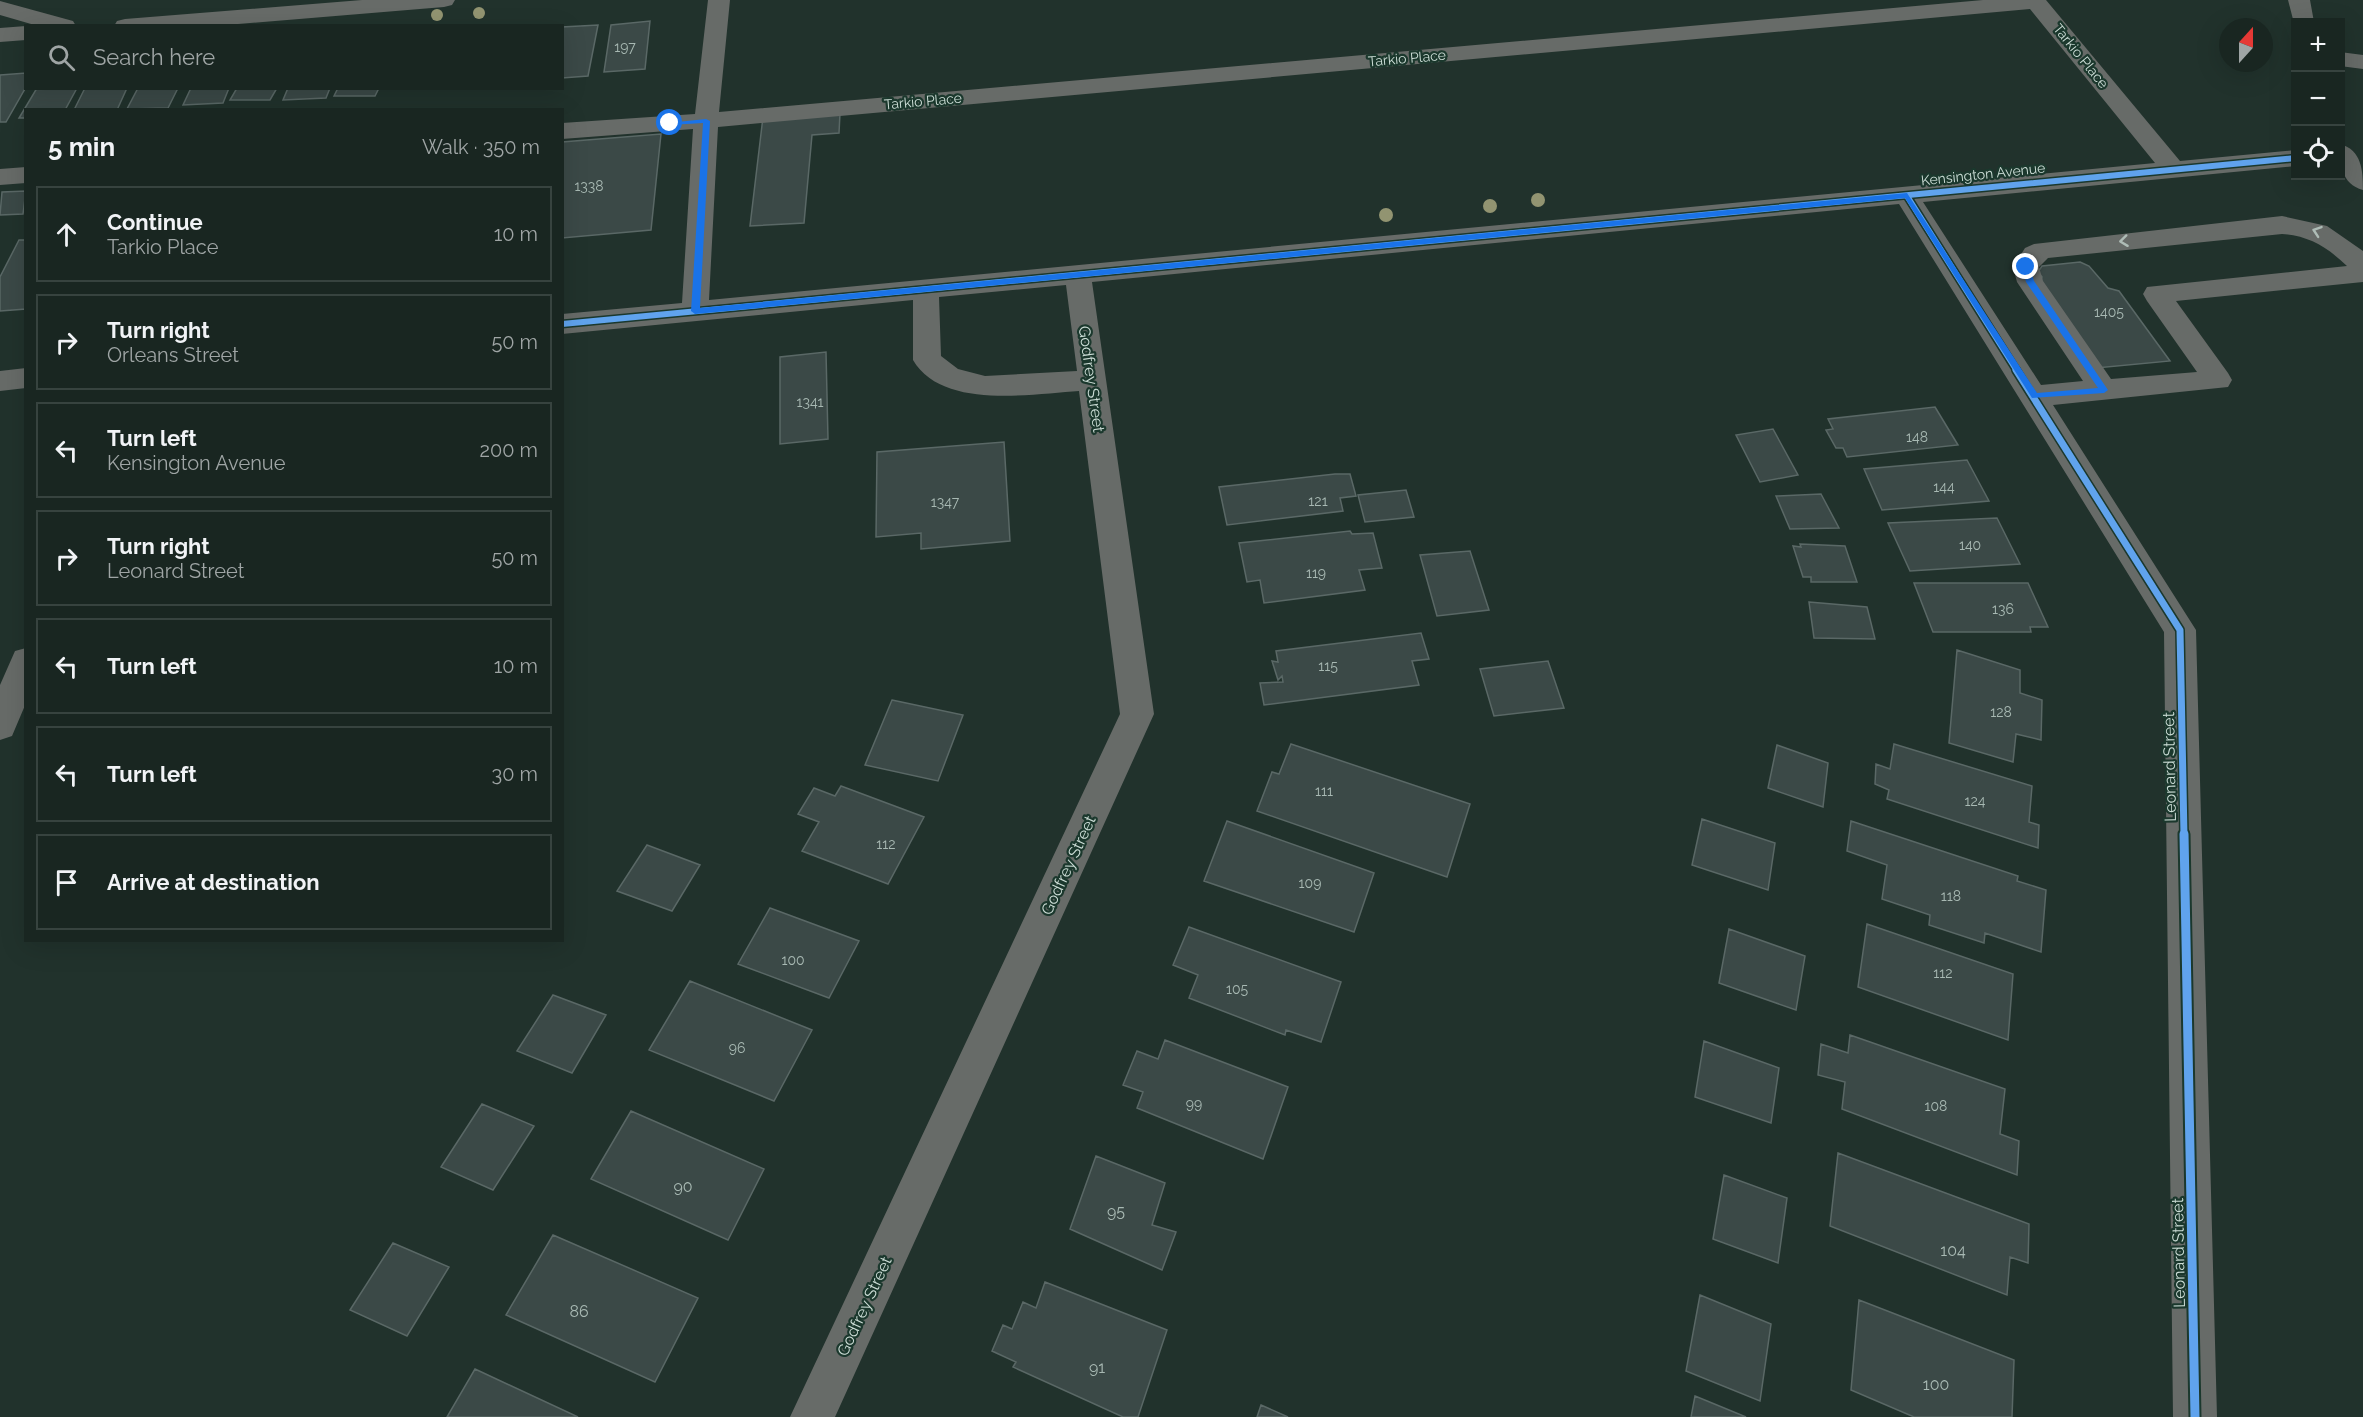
<!DOCTYPE html>
<html lang="en">
<head>
<meta charset="utf-8">
<style>
	body { margin:0; font-family:Raleway,sans-serif; background:#222e2a; color:#f1f3f6 }
	.controls { position:absolute; right:18px; top:18px; display:grid; overflow:hidden; border-radius:0px; box-shadow:0 6px 24px #0002 }
	.controls button { width:54px; height:54px; display:grid; place-items:center; padding:0; border:0; border-bottom:2px solid #37433f; background:#192621; color:#f1f3f6; font:30px sans-serif }
	.compass { position:absolute; left:2219px; top:18px; width:54px; height:54px; border-radius:50%; background:#192621; box-shadow:0 6px 24px #0002; rotate:21deg }
	.stop { position:absolute; width:18px; height:18px; margin:-14px; border:4px solid #1a73e8; border-radius:50%; background:#fff }
	.stop.end { background:#1a73e8; border-color:#fff; box-shadow:0 2px 6px #0008 }
	.list { margin:0; padding:0; list-style:none }
	h2 { display:flex; justify-content:space-between; align-items:center; height:78px; margin:0; padding:0 24px; font-size:26px }
	h2 small { font-size:20px; font-weight:400; color:#9fa5a5 }
	.list li { display:grid; grid-template-columns:39px 1fr auto; gap:18px; align-items:center; box-sizing:border-box; height:96px; margin:0 12px 12px; padding:0 12px; border:2px solid #37433f; border-radius:0px }
	.list b { display:block; font-size:22px; white-space:nowrap }
	.list p { margin:0; font-size:20px; white-space:nowrap; color:#9fa5a5 }
	.list em { font-size:20px; font-style:normal; color:#9fa5a5 }
	.icon { flex:none; width:33px; height:33px; fill:none; stroke:currentColor; stroke-width:2; stroke-linecap:round; stroke-linejoin:round }
	.map { position:relative; flex:none; width:2363px; height:1417px; overflow:hidden }
	.search { position:absolute; background:#192621; box-shadow:0 6px 24px #0002; left:24px; top:24px; width:540px; height:66px; display:flex; align-items:center; gap:15px; box-sizing:border-box; padding:0 21px; border-radius:0px; color:#9fa5a5; font-size:22px }
	.panel { position:absolute; background:#192621; box-shadow:0 6px 24px #0002; left:24px; top:108px; width:540px; height:834px; border-radius:0px }
	.map>svg:first-child { display:block }
</style>
</head>
<body>
<div class="map">
<svg width="2363" height="1417" viewBox="0 0 2363 1417">
	<rect width="100%" height="100%" fill="#21322c"/>
	<!-- building -->
	<path fill="#3b4947" stroke="#5a6866" stroke-width="1.5" d="M650 21 645 69 604 72 611 25Z
		M598 25 588 76 562 78V27Z
		M26 73V87L6 122H0V75Z
		M37 88H77L65 110H26V118H19Z
		M85 88H127L117 110H74Z
		M138 88H178L168 108 127 109Z
		M191 88H229L223 103 183 105Z
		M237 88H277L270 100H230Z
		M288 88H330L326 98 283 100Z
		M338 88H379L375 96H334Z
		M840 113 839 133 812 135 804 223 750 226 763 117Z
		M661 134 651 230 562 238V142Z
		M26 191 23 214 0 215 2 192Z
		M19 240H26V309L0 311V277Z
		M2080 262 2089 266 2108 288 2119 291 2170 361 2096 368 2040 286 2042 277 2038 272 2042 266Z
		M826 352 828 439 780 444V357Z
		M1935 407 1958 445 1847 457 1843 448H1836L1826 430 1833 429 1828 419Z
		M1773 429 1798 475 1760 482 1736 435Z
		M1004 442 1010 541 921 549V533L876 537 877 452Z
		M1967 460 1989 501 1882 510 1864 469Z
		M1335 474H1350L1356 496 1340 498 1343 511 1227 525 1219 487Z
		M1406 490 1414 517 1365 522 1358 495Z
		M1821 494 1839 528 1790 529 1776 496Z
		M1997 518 2020 564 1910 571 1888 523Z
		M1350 531 1352 534 1373 533 1382 568 1359 570 1365 590 1264 603 1260 580 1247 582 1239 543Z
		M1800 544 1845 546 1857 582H1811V577H1803L1793 546 1801 547Z
		M1470 551 1489 610 1437 616 1420 555Z
		M1914 583H2028L2048 627H2030L2031 632H1933Z
		M1809 602 1867 607 1875 639 1814 638Z
		M1421 633 1429 659 1412 661 1419 685 1264 705 1260 683 1283 682 1282 676 1278 680 1272 661 1278 662 1276 651Z
		M1957 650 2020 670V693L2042 700 2041 740 2016 734 2013 762 1949 743Z
		M1548 661 1564 708 1494 716 1480 669Z
		M892 700 963 715 938 781 865 765Z
		M1291 744 1470 804 1447 877 1257 811 1272 772 1279 774Z
		M1894 744 2032 786 2029 822 2039 825 2038 848 1887 799 1889 790 1875 784 1876 764 1890 769Z
		M1777 745 1828 763 1823 807 1768 788Z
		M841 786 924 817 888 884 802 851 819 822 798 814 814 788 835 796Z
		M1702 819 1775 843 1768 890 1692 865Z
		M1227 821 1374 873 1354 932 1204 881Z
		M1851 821 2018 876 2017 881 2046 890 2041 952 1985 933 1984 943 1929 925 1930 915 1882 899 1887 865 1847 851Z
		M647 845 700 865 672 911 617 891Z
		M770 908 859 941 829 998 738 964Z
		M1867 924 2013 974 2008 1040 1858 987Z
		M1189 927 1341 982 1321 1042 1286 1030 1285 1035 1189 998 1198 975 1173 965Z
		M1729 929 1805 956 1796 1010 1719 983Z
		M690 981 812 1030 774 1101 649 1050Z
		M553 995 606 1015 572 1073 517 1051Z
		M1850 1035 2005 1089 2000 1134 2019 1141 2017 1175 1842 1109 1845 1082 1818 1075 1821 1044 1848 1053Z
		M1165 1040 1288 1087 1263 1159 1137 1108 1143 1092 1123 1085 1137 1051 1158 1059Z
		M1704 1041 1779 1068 1771 1123 1695 1097Z
		M482 1104 534 1126 493 1190 441 1167Z
		M631 1111 764 1169 728 1240 591 1179Z
		M1838 1153 2029 1224 2028 1263 2010 1257 2007 1295 1830 1226Z
		M1096 1156 1165 1183 1152 1225 1176 1232 1162 1270 1070 1229Z
		M1724 1175 1787 1198 1778 1263 1713 1239Z
		M553 1235 698 1298 655 1382 506 1315Z
		M393 1243 449 1267 407 1336 350 1310Z
		M1045 1282 1167 1330 1138 1417H1123L1013 1367 1016 1362 992 1351 1003 1325 1012 1329 1023 1302 1036 1308Z
		M1700 1295 1771 1324 1760 1401 1686 1371Z
		M1859 1300 2014 1360 2012 1417H1914L1851 1390Z
		M475 1369 578 1417H447Z
		M1695 1396 1746 1417H1691Z
		M1261 1405 1288 1417H1257Z"/>
	<g fill="none" stroke-linecap="round" stroke-linejoin="round">
		<!-- minor -->
		<path fill="#676b68" fill-rule="evenodd" d="M362 0H455L452 5 444 7 214 26H114L117 21 125 19Z
			M708 0H730L719 112 1983 0H2046L2180 161 2296 150V166L1923 202 2041 385 2083 381 2017 282 2013 267 2025 248 2034 244 2282 216 2327 226 2363 251V282L2176 301 2228 373 2232 380 2228 387 2053 405 2196 630 2217 1417H2173L2164 632 1899 204 1092 282 1154 714 835 1417H790L1120 714 1079 391C1032 394 942 410 913 360V300L562 334V314L682 303 693 129 562 139V123L695 114ZM2030 9 2155 163 709 300 718 127ZM2282 234C2309 236 2327 247 2347 266L2147 287 2143 294 2147 301 2197 372 2111 379 2043 281 2039 267 2048 258ZM1066 285 1077 371 985 376 958 369 941 356 939 297Z
			M2288 0H2310L2314 22H2296L2295 27Z
			M0 1 73 21 76 26H38L0 15Z
			M26 26V40L0 42V28Z
			M2340 52 2363 55V69L2340 66Z
			M2340 144C2362 150 2363 171 2363 190 2341 184 2340 164 2340 144Z
			M26 167V183L0 185V169Z
			M26 368V388L0 391V371Z
			M26 648V703L12 736 0 740V685L15 651Z"/>
		<!-- cycleway-far2 casing -->
		<g stroke="#1b382d" stroke-width="9">
			<path id="cycleway-far2" d="M1907 196 2017 371
				M562 324 2296 158"/>
		</g>
		<!-- cycleway-far1 casing -->
		<g stroke="#1b382d" stroke-width="10">
			<path id="cycleway-far1" d="M2016 370 2180 630 2184 836"/>
		</g>
		<!-- cycleway casing -->
		<g stroke="#1b382d" stroke-width="13">
			<path id="cycleway" d="M2184 834 2195 1417"/>
		</g>
		<!-- cycleway-far2 -->
		<use href="#cycleway-far2" stroke="#60a3ed" stroke-width="6"/>
		<!-- cycleway-far1 -->
		<use href="#cycleway-far1" stroke="#60a3ed" stroke-width="7"/>
		<!-- cycleway -->
		<use href="#cycleway" stroke="#60a3ed" stroke-width="9"/>
	</g>
	<!-- trees -->
	<g fill="#929471">
		<circle cx="479" cy="13" r="6"/>
		<circle cx="437" cy="15" r="6"/>
		<circle cx="1538" cy="200" r="7"/>
		<circle cx="1490" cy="206" r="7"/>
		<circle cx="1386" cy="215" r="7"/>
	</g>
	<!-- one-way arrows -->
	<defs><path id="oneway-chevron" d="M-2-3.5L2.5 0L-2 3.5" fill="none" stroke-width="1.6" stroke-linecap="round" stroke-linejoin="round" transform="scale(1.5)"/></defs>
	<g stroke="#aebcb6">
		<use href="#oneway-chevron" transform="translate(2317 231) rotate(-161)"/>
		<use href="#oneway-chevron" transform="translate(2124 241) rotate(173)"/>
	</g>
	<!-- route -->
	<path fill="#1a73e8" d="M706 119 710 121 700 308 1907 193 2037 393 2098 388 2026 282 2022 267 2026 264 2030 267 2034 281 2108 390 2104 393 2032 398 1905 198 695 314 691 311 703 123 670 125 667 123Z"/>
	<g text-anchor="middle" stroke-width="4.5" stroke-linejoin="round" paint-order="stroke">
		<!-- number labels -->
		<g font-size="14" fill="#a8b9b3">
			<text x="625" y="52">197</text>
			<text x="589" y="191">1338</text>
			<text x="2109" y="317">1405</text>
			<text x="810" y="407">1341</text>
			<text x="1917" y="442">148</text>
			<text x="1944" y="492">144</text>
			<text x="1318" y="506">121</text>
			<text x="945" y="507">1347</text>
			<text x="1970" y="550">140</text>
			<text x="1316" y="578">119</text>
			<text x="2003" y="614">136</text>
			<text x="1328" y="671">115</text>
			<text x="2001" y="717">128</text>
			<text x="1324" y="796">111</text>
			<text x="1975" y="806">124</text>
			<text x="886" y="849">112</text>
			<text x="1310" y="888">109</text>
			<text x="1951" y="901">118</text>
			<text x="793" y="965">100</text>
			<text x="1943" y="978">112</text>
			<text x="1237" y="994">105</text>
			<text x="737" y="1053">96</text>
			<text x="1194" y="1109">99</text>
			<text x="1936" y="1111">108</text>
		</g>
		<!-- far-street labels -->
		<g font-size="14" fill="#cdded7" stroke="#1b382d">
			<text transform="translate(2081 56) rotate(51)" y="5">Tarkio Place</text>
			<text transform="translate(1407 58) rotate(-5)" y="5">Tarkio Place</text>
			<text transform="translate(923 101) rotate(-5)" y="5">Tarkio Place</text>
			<text transform="translate(1983 174) rotate(-6)" y="5">Kensington Avenue</text>
		</g>
		<!-- street labels -->
		<g font-size="16" fill="#cdded7" stroke="#1b382d">
			<text transform="translate(1092 379) rotate(82)" y="6">Godfrey Street</text>
			<text transform="translate(2169 767) rotate(-91)" y="6">Leonard Street</text>
			<text transform="translate(1068 865) rotate(-65)" y="6">Godfrey Street</text>
			<text transform="translate(2178 1253) rotate(-91)" y="6">Leonard Street</text>
			<text transform="translate(864 1306) rotate(-65)" y="6">Godfrey Street</text>
		</g>
		<!-- near-number labels -->
		<g font-size="16" fill="#a8b9b3">
			<text x="683" y="1192">90</text>
			<text x="1116" y="1217">95</text>
			<text x="1953" y="1256">104</text>
			<text x="579" y="1317">86</text>
			<text x="1097" y="1373">91</text>
			<text x="1936" y="1390">100</text>
		</g>
	</g>
</svg>
<div class="controls">
<button>+</button>
<button>−</button>
<button><svg class="icon" aria-label="locate" viewBox="0 0 24 24"><circle cx="12" cy="12" r="6"/><path d="M12 2v4M12 18v4M2 12h4M18 12h4"/></svg></button>
</div>
<svg class="compass" viewBox="-18 -18 36 36"><path d="M0-13l5 13h-10z" fill="#e53935"/><path d="M0 13l5-13h-10z" fill="#9fa5a5"/></svg>
<div class="stop" style="left:670px;top:123px"></div>
<div class="stop end" style="left:2026px;top:267px"></div>
<div class="search"><svg class="icon" aria-label="search" viewBox="0 0 24 24"><circle cx="10" cy="10" r="6"/><path d="M15 15l6 6"/></svg>Search here</div>
<section class="panel">
<h2>5 min<small>Walk · 350 m</small></h2>
<ul class="list">
<li><svg class="icon" aria-label="ahead" viewBox="0 0 24 24"><path d="M12 20V5M6 11l6-6 6 6"/></svg><div><b>Continue</b><p>Tarkio Place</p></div><em>10 m</em></li>
<li><svg class="icon" aria-label="right" viewBox="0 0 24 24"><path d="M7 20v-9h11M14 6l5 5-5 5"/></svg><div><b>Turn right</b><p>Orleans Street</p></div><em>50 m</em></li>
<li><svg class="icon" aria-label="left" viewBox="0 0 24 24"><path d="M17 20v-9H6M10 6l-5 5 5 5"/></svg><div><b>Turn left</b><p>Kensington Avenue</p></div><em>200 m</em></li>
<li><svg class="icon" aria-label="right" viewBox="0 0 24 24"><path d="M7 20v-9h11M14 6l5 5-5 5"/></svg><div><b>Turn right</b><p>Leonard Street</p></div><em>50 m</em></li>
<li><svg class="icon" aria-label="left" viewBox="0 0 24 24"><path d="M17 20v-9H6M10 6l-5 5 5 5"/></svg><div><b>Turn left</b></div><em>10 m</em></li>
<li><svg class="icon" aria-label="left" viewBox="0 0 24 24"><path d="M17 20v-9H6M10 6l-5 5 5 5"/></svg><div><b>Turn left</b></div><em>30 m</em></li>
<li><svg class="icon" aria-label="arrive" viewBox="0 0 24 24"><path d="M6 21V4h12l-3 4 3 4H6"/></svg><div><b>Arrive at destination</b></div></li>
</ul>
</section>
</div>
</body>
</html>
